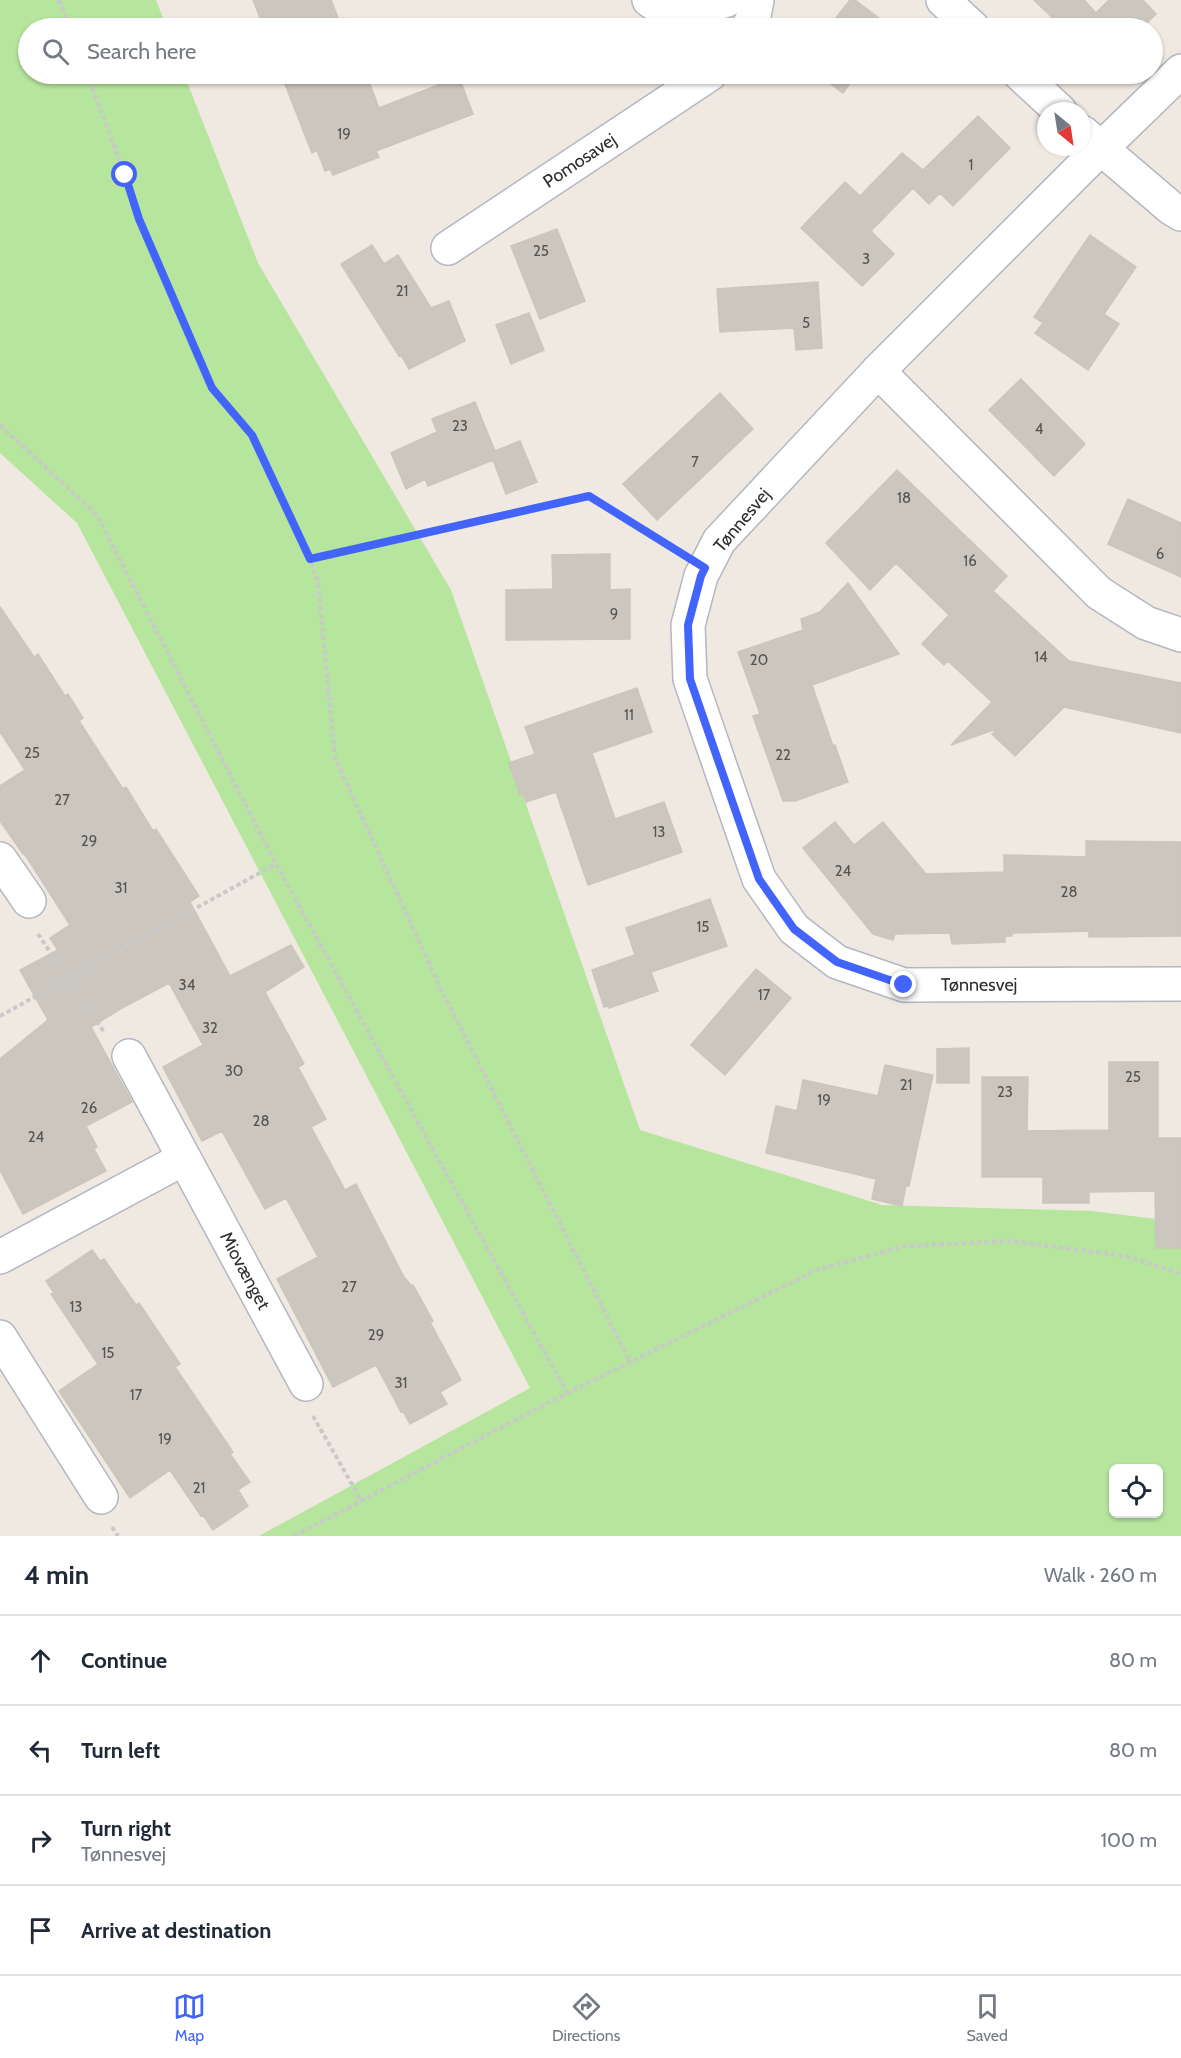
<!DOCTYPE html>
<html lang="en">
<head>
<meta charset="utf-8">
<style>
	body { margin:0; font-family:Cabin,sans-serif; background:#f2f2f3; color:#1f2937 }
	.controls { position:absolute; right:18px; bottom:18px; display:grid; overflow:hidden; border-radius:9px; box-shadow:0 2px 4px #0004 }
	.controls button { width:54px; height:54px; display:grid; place-items:center; padding:0; border:0; border-bottom:2px solid #e0e1e3; background:#fff; color:#1f2937; font:30px sans-serif }
	.compass { position:absolute; left:1037px; top:102px; width:54px; height:54px; border-radius:50%; background:#fff; box-shadow:0 2px 4px #0004; rotate:150deg }
	.stop { position:absolute; width:18px; height:18px; margin:-14px; border:4px solid #4264fb; border-radius:50%; background:#fff }
	.stop.end { background:#4264fb; border-color:#fff; box-shadow:0 2px 6px #0008 }
	.list { margin:0; padding:0; list-style:none }
	h2 { display:flex; justify-content:space-between; align-items:center; height:78px; margin:0; padding:0 24px; font-size:26px }
	h2 small { font-size:20px; font-weight:400; color:#747a83 }
	.list li { display:grid; grid-template-columns:39px 1fr auto; gap:18px; align-items:center; box-sizing:border-box; height:90px; padding:0 24px; border-top:2px solid #e0e1e3 }
	.list b { display:block; font-size:22px; white-space:nowrap }
	.list p { margin:0; font-size:20px; white-space:nowrap; color:#747a83 }
	.list em { font-size:20px; font-style:normal; color:#747a83 }
	.icon { flex:none; width:33px; height:33px; fill:none; stroke:currentColor; stroke-width:2; stroke-linecap:round; stroke-linejoin:round }
	.map { position:relative; flex:none; width:1181px; height:1536px; overflow:hidden }
	.search { position:absolute; background:#fff; box-shadow:0 2px 4px #0004; left:18px; right:18px; top:18px; height:66px; display:flex; align-items:center; gap:15px; box-sizing:border-box; padding:0 21px; border-radius:33px; color:#747a83; font-size:22px }
	.sheet { height:438px; background:#fff }
	nav { display:flex; justify-content:space-around; align-items:center; box-sizing:border-box; height:84px; border-top:2px solid #e0e1e3; background:#fff; font-size:16px; color:#747a83 }
	nav a { display:grid; justify-items:center; gap:3px }
	nav .on { color:#4264fb }
	.map>svg:first-child { display:block }
</style>
</head>
<body>
<div class="map">
<svg width="1181" height="1536" viewBox="0 0 1181 1536">
	<rect width="100%" height="100%" fill="#efe9e1"/>
	<!-- green -->
	<path fill="#b6e59e" fill-rule="evenodd" d="M0 0H156L167 28H28V74H184L258 263 451 590 640 1130 882 1205 1091 1211 1181 1222V1536H259L530 1388 77 523 0 453ZM1114 1468H1158V1514H1114Z"/>
	<!-- building -->
	<path fill="#cbc7bf" stroke="#cbc5ba" stroke-width="1.5" d="M253 0H331L339 20 344 18 348 28H264Z
		M850 0H855L892 28H828Z
		M1034 0H1084L1096 13 1109 0H1143L1156 14 1142 28H1063Z
		M281 74H366L379 108 459 77 473 114 376 151 379 157 333 175 330 169 325 171 317 150 312 153Z
		M817 74H857L843 93Z
		M978 116 1010 148 953 206 940 193 929 204 913 188 871 231 894 254 862 286 801 228 845 182 860 196 902 153 923 170Z
		M557 229 585 301 540 319 511 246Z
		M1090 235 1136 267 1104 314 1119 324 1088 370 1035 333 1043 323 1034 317Z
		M372 245 384 264 398 255 431 308 449 301 465 341 409 369 401 355 399 356 341 264Z
		M818 282 822 348 796 350 794 328 720 332 717 289Z
		M529 313 544 350 511 364 496 325Z
		M1021 379 1085 444 1054 476 989 410Z
		M720 393 753 429 657 520 623 484Z
		M475 402 495 451 520 441 537 482 506 494 493 460 428 486 425 479 406 489 391 453 437 432 432 419Z
		M897 470 1007 576 993 591 1069 661 1181 683V733L1064 707 1015 756 992 734 999 728 951 745 992 702 948 661 944 665 922 644 949 615 896 563 870 590 826 543Z
		M1128 499 1181 523V577L1108 544Z
		M610 554V590L630 589V639L506 640V590L553 589 552 555Z
		M848 583 899 654 812 685 833 746 835 745 848 782 795 801H783L753 716 760 714 738 652 803 630 801 619 820 612Z
		M0 607 34 657 38 654 65 696 68 694 83 718 79 721 123 789 126 787 153 831 156 829 199 896 190 902 230 976 291 945 304 967 265 992 304 1064 298 1067 326 1119 311 1127 345 1190 356 1184 404 1277 411 1285H413L433 1321 430 1322 461 1380 440 1392 447 1404 410 1424 403 1411 401 1412 376 1365 333 1387 277 1279 318 1257 286 1198 265 1209 222 1131 202 1141 163 1067 203 1045 169 983 122 1008 91 1027 132 1102 86 1126 97 1147 94 1149 106 1171 23 1214 0 1170V1059L48 1020 20 970 58 950 50 938 70 925 24 853 23 854 0 821V786L25 770 0 732Z
		M637 688 652 732 592 753 615 819 664 802 682 852 588 885 556 792 526 802 523 794 520 795 509 763 535 754 525 727Z
		M835 822 854 845 883 822 926 874 1004 872V855L1086 857V841L1181 842V936L1089 937V931L1012 933V936H1005V942L952 944 950 933 895 934 893 940 873 934 803 848Z
		M710 899 727 946 651 972 658 991 609 1008 608 1006 604 1007 592 970 635 955 626 928Z
		M756 969 791 998 725 1075 691 1045Z
		M969 1048V1083H937V1049Z
		M1109 1062H1158V1138H1181V1248H1156L1155 1191 1089 1192V1203H1043V1177H982V1077H1028L1027 1131 1109 1130Z
		M885 1065 933 1075 909 1186 906 1185 902 1206 872 1199 876 1179 766 1153 776 1106 797 1111 803 1080 878 1096Z
		M92 1250 100 1261 104 1259 136 1305 139 1303 180 1364 175 1367 233 1452 230 1454 250 1482 238 1490 248 1506 213 1530 203 1515 201 1516 170 1470 130 1498 59 1391 98 1364 51 1294 54 1293 46 1281Z"/>
	<g fill="none" stroke-linecap="round" stroke-linejoin="round">
		<!-- minor casing -->
		<g stroke="#b4b7c1" stroke-width="36">
			<g id="minor">
				<path d="M649 0 655 4 699 9 727 0"/>
				<path d="M943 0 973 28"/>
				<path d="M748 28 754 16 757 0"/>
				<path id="s1" d="M1181 71 1085 164 878 371 719 541 701 576 688 625 690 679 759 879 794 929 837 962 904 985 1181 984"/>
				<path d="M1020 74 1060 111"/>
				<path d="M1082 132 1171 208 1181 214"/>
				<path id="s2" d="M448 248 710 74"/>
				<path d="M878 371 1099 593 1146 623 1181 635"/>
				<path d="M0 859 29 901"/>
				<path id="s3" d="M129 1056 306 1384"/>
				<path d="M0 1257 183 1159"/>
				<path d="M0 1337 101 1497"/>
			</g>
		</g>
		<!-- path -->
		<path stroke="#c9c9c9" stroke-width="4" stroke-dasharray="4.5 3" stroke-linecap="butt" d="M59 0 70 28
			M87 74 125 175 139 219 212 388 252 435 310 559 318 582 335 758 438 983 630 1362
			M0 425 97 515 276 864 567 1393
			M310 559 589 496 676 551
			M38 934 104 1032
			M0 1016 276 864
			M313 1416 362 1502
			M112 1527 118 1536
			M294 1536 567 1393 817 1270 904 1246 1010 1241 1126 1256 1181 1274"/>
		<!-- minor -->
		<use href="#minor" stroke="#fff" stroke-width="33"/>
	</g>
	<g fill="none" stroke-linecap="round" stroke-linejoin="round">
		<!-- route -->
		<path stroke="#4264fb" stroke-width="8" d="M125 175 139 219 212 388 252 435 310 559 589 496 705 568 701 576 688 625 690 679 759 879 794 929 837 962 904 985"/>
	</g>
	<g text-anchor="middle" stroke-width="4.5" stroke-linejoin="round" paint-order="stroke">
		<!-- number labels -->
		<g font-size="15" fill="#555452">
			<text x="344" y="139">19</text>
			<text x="971" y="170">1</text>
			<text x="541" y="256">25</text>
			<text x="866" y="264">3</text>
			<text x="402" y="296">21</text>
			<text x="806" y="328">5</text>
			<text x="460" y="431">23</text>
			<text x="1039" y="434">4</text>
			<text x="695" y="467">7</text>
			<text x="904" y="503">18</text>
			<text x="1160" y="559">6</text>
			<text x="970" y="566">16</text>
			<text x="614" y="619">9</text>
			<text x="1041" y="662">14</text>
			<text x="759" y="665">20</text>
			<text x="629" y="720">11</text>
			<text x="32" y="758">25</text>
			<text x="783" y="760">22</text>
			<text x="62" y="805">27</text>
			<text x="659" y="837">13</text>
			<text x="89" y="846">29</text>
			<text x="843" y="876">24</text>
			<text x="121" y="893">31</text>
			<text x="1069" y="897">28</text>
			<text x="703" y="932">15</text>
			<text x="187" y="990">34</text>
			<text x="764" y="1000">17</text>
			<text x="210" y="1033">32</text>
			<text x="234" y="1076">30</text>
			<text x="1133" y="1082">25</text>
			<text x="906" y="1090">21</text>
			<text x="1005" y="1097">23</text>
			<text x="824" y="1105">19</text>
			<text x="89" y="1113">26</text>
			<text x="261" y="1126">28</text>
			<text x="36" y="1142">24</text>
			<text x="349" y="1292">27</text>
			<text x="76" y="1312">13</text>
			<text x="376" y="1340">29</text>
			<text x="108" y="1358">15</text>
			<text x="401" y="1388">31</text>
			<text x="136" y="1400">17</text>
			<text x="165" y="1444">19</text>
			<text x="199" y="1493">21</text>
		</g>
		<!-- street labels -->
		<g font-size="18" fill="#2e2e2e" stroke="#fff">
			<text dy="6" stroke="none"><textPath href="#s2" startOffset="158">Pomosavej</textPath></text>
			<text transform="translate(742 520) rotate(-50)" y="6">Tønnesvej</text>
			<text dy="6" stroke="none"><textPath href="#s1" startOffset="1276">Tønnesvej</textPath></text>
			<text dy="6" stroke="none"><textPath href="#s3" startOffset="244">Miovænget</textPath></text>
		</g>
	</g>
</svg>
<div class="controls">
<button><svg class="icon" aria-label="locate" viewBox="0 0 24 24"><circle cx="12" cy="12" r="6"/><path d="M12 2v4M12 18v4M2 12h4M18 12h4"/></svg></button>
</div>
<svg class="compass" viewBox="-18 -18 36 36"><path d="M0-13l5 13h-10z" fill="#e53935"/><path d="M0 13l5-13h-10z" fill="#747a83"/></svg>
<div class="stop" style="left:125px;top:175px"></div>
<div class="stop end" style="left:904px;top:985px"></div>
<div class="search"><svg class="icon" aria-label="search" viewBox="0 0 24 24"><circle cx="10" cy="10" r="6"/><path d="M15 15l6 6"/></svg>Search here</div>
</div>
<section class="sheet">
<h2>4 min<small>Walk · 260 m</small></h2>
<ul class="list">
<li><svg class="icon" aria-label="ahead" viewBox="0 0 24 24"><path d="M12 20V5M6 11l6-6 6 6"/></svg><div><b>Continue</b></div><em>80 m</em></li>
<li><svg class="icon" aria-label="left" viewBox="0 0 24 24"><path d="M17 20v-9H6M10 6l-5 5 5 5"/></svg><div><b>Turn left</b></div><em>80 m</em></li>
<li><svg class="icon" aria-label="right" viewBox="0 0 24 24"><path d="M7 20v-9h11M14 6l5 5-5 5"/></svg><div><b>Turn right</b><p>Tønnesvej</p></div><em>100 m</em></li>
<li><svg class="icon" aria-label="arrive" viewBox="0 0 24 24"><path d="M6 21V4h12l-3 4 3 4H6"/></svg><div><b>Arrive at destination</b></div></li>
</ul>
</section>
<nav>
<a class="on"><svg class="icon" aria-label="map" viewBox="0 0 24 24"><path d="M3 6l6-2 6 2 6-2v14l-6 2-6-2-6 2zM9 4v14M15 6v14"/></svg>Map</a>
<a><svg class="icon" aria-label="directions" viewBox="0 0 24 24"><path d="M12 3l9 9-9 9-9-9zM9 14v-3h6M13 9l2 2-2 2"/></svg>Directions</a>
<a><svg class="icon" aria-label="saved" viewBox="0 0 24 24"><path d="M7 4h10v16l-5-4-5 4z"/></svg>Saved</a>
</nav>
</body>
</html>
